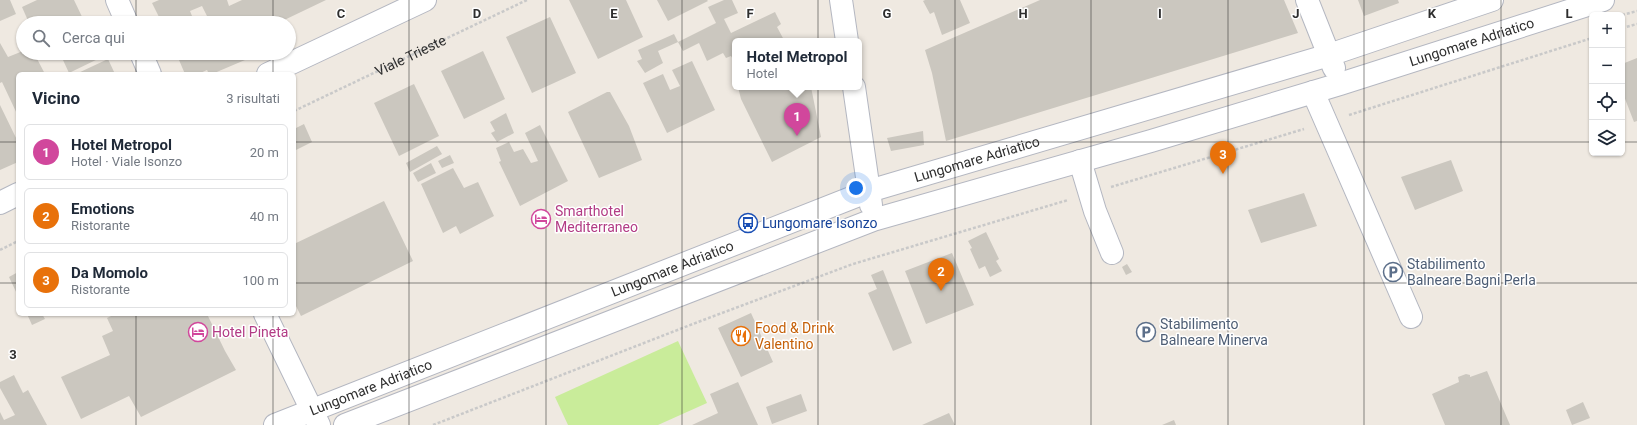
<!DOCTYPE html>
<html lang="it">
<head>
<meta charset="utf-8">
<style>
	body { margin:0; font-family:Roboto,sans-serif; background:#f2f2f3; color:#1f2937 }
	.controls { position:absolute; right:12px; top:12px; display:grid; overflow:hidden; border-radius:6px; box-shadow:0 1px 3px #0004 }
	.controls button { width:36px; height:36px; display:grid; place-items:center; padding:0; border:0; border-bottom:1px solid #e0e1e3; background:#fff; color:#1f2937; font:20px sans-serif }
	.you { position:absolute; left:856px; top:188px; width:14px; height:14px; margin:-10px; border:3px solid #fff; border-radius:50%; background:#1a73e8; box-shadow:0 0 0 6px #1a73e833 }
	.badge { display:grid; place-items:center; width:26px; height:26px; border-radius:50%; background:#b45309; color:#fff; font-size:13px; font-weight:700 }
	.pin { position:absolute; translate:-50% -33px; filter:drop-shadow(0 1px 2px #0008) }
	.pin::after { content:''; position:absolute; top:21px; width:14px; height:12px; background:inherit; clip-path:polygon(0 0,100% 0,50% 100%) }
	.popup { position:absolute; left:732px; top:38px; width:130px; height:52px; box-sizing:border-box; display:grid; place-content:center; border-radius:6px; background:#fff; filter:drop-shadow(0 1px 3px #0005); font-size:13px; white-space:nowrap; color:#747a83 }
	.popup b { font-size:15px; color:#1f2937 }
	.popup::after { content:''; position:absolute; left:50%; top:100%; margin-left:-8px; border:8px solid transparent; border-top-color:#fff }
	.list { margin:0; padding:0; list-style:none }
	h2 { display:flex; justify-content:space-between; align-items:center; height:52px; margin:0; padding:0 16px; font-size:17px }
	h2 small { font-size:13px; font-weight:400; color:#747a83 }
	.list li { display:grid; grid-template-columns:26px 1fr auto; gap:12px; align-items:center; box-sizing:border-box; height:56px; margin:0 8px 8px; padding:0 8px; border:1px solid #e0e1e3; border-radius:6px }
	.list b { display:block; font-size:15px; white-space:nowrap }
	.list p { margin:0; font-size:13px; white-space:nowrap; color:#747a83 }
	.list em { font-size:13px; font-style:normal; color:#747a83 }
	.icon { flex:none; width:22px; height:22px; fill:none; stroke:currentColor; stroke-width:2; stroke-linecap:round; stroke-linejoin:round }
	.map { position:relative; flex:none; width:1637px; height:425px; overflow:hidden }
	.search { position:absolute; background:#fff; box-shadow:0 1px 3px #0004; left:16px; top:16px; width:280px; height:44px; display:flex; align-items:center; gap:10px; box-sizing:border-box; padding:0 14px; border-radius:22px; color:#747a83; font-size:15px }
	.panel { position:absolute; background:#fff; box-shadow:0 1px 3px #0004; left:16px; top:72px; width:280px; height:244px; border-radius:6px }
	.map>svg:first-child { display:block }
</style>
</head>
<body>
<div class="map">
<svg width="1637" height="425" viewBox="0 0 1637 425">
	<rect width="100%" height="100%" fill="#efe9e1"/>
	<!-- pitch -->
	<path fill="#c9ec9a" d="M678 341 707 403 658 425H568L555 397Z"/>
	<!-- building -->
	<path fill="#cbc7bf" fill-rule="evenodd" d="M0 0H10L16 14 0 21Z
		M37 0H74L85 23H29L22 7Z
		M159 0H227L229 6 242 0H326L278 23H226L223 17 210 23H162L152 3ZM202 6 207 16 194 21 190 11Z
		M569 0H626L643 37 598 59Z
		M657 0H707L708 1 668 21Z
		M724 0H732L738 13 724 19 731 33 775 12 781 24 777 27 784 40 735 41V63L731 56 726 58 723 53 707 61 699 43 683 51 678 42 716 23 708 7Z
		M925 0H960L970 23 942 35 934 12 930 14 923 1Z
		M1040 0H1284L1298 33 946 141 932 73 925 50Z
		M1358 0H1398L1399 3 1364 16Z
		M550 17 576 73 532 93 506 37Z
		M674 34 678 42 658 51 663 63 645 73 637 61 642 59 638 50Z
		M0 43 8 57 23 51V53H34L45 74H18V116L2 82 0 83Z
		M483 51 505 99 464 119 441 71Z
		M75 53H100L102 57 69 73 63 60Z
		M176 53H246L243 55 245 60 212 74H209L207 70 198 74H185Z
		M1637 58V121L1634 122 1622 91V64Z
		M108 59 115 74H76Z
		M692 61 715 110 667 133 643 83 663 74 670 90 680 86 672 70Z
		M414 84 439 136 399 156 374 103Z
		M738 87H811L821 137 772 162 741 99Z
		M607 92H610L629 126 642 160 599 178 568 112Z
		M0 105 18 142V162L0 170Z
		M506 113 514 133 497 142 491 133 495 131 490 122Z
		M304 124 312 142 294 151V129Z
		M540 125 568 181 520 206 499 162 501 161 496 148 509 142 514 152 523 149 531 163 538 161 525 133Z
		M923 131 924 145 891 151 887 138Z
		M437 146 442 154 410 172 406 163Z
		M450 155 454 163 442 168 438 161Z
		M1451 160 1463 191 1415 210 1401 177Z
		M431 163 436 173 418 182 413 173Z
		M453 168 464 188 478 182 494 216 460 234 456 226 443 233 421 184Z
		M1304 193 1317 226 1261 243 1248 210Z
		M384 201 413 261 301 316 294 302V244Z
		M986 232 999 259 996 261 1002 271 990 277 985 266 979 269 970 249 972 248 968 241Z
		M952 253 974 305 926 324 905 271Z
		M1127 264 1132 272 1126 275 1122 267Z
		M883 270 912 343 893 351 868 293 877 289 871 275Z
		M18 272V296L9 277Z
		M751 313 773 362 741 377 718 328Z
		M27 314H42L45 319 32 325Z
		M115 314H207L225 351 236 370 141 417 129 396 81 419 61 377 110 355 102 336 113 331 107 318Z
		M1487 371 1510 425H1445L1432 394 1459 382 1458 377 1466 374 1470 375V377Z
		M14 375 23 393 28 390 47 425H0V412L4 420 15 415 0 388V382Z
		M738 382 758 425H692L718 413 710 394Z
		M801 394 807 411 772 424 766 407Z
		M1583 402 1590 418 1572 425 1566 410Z
		M949 413 955 425H922Z
		M1174 420 1176 425H1162Z"/>
	<g fill="none" stroke-linecap="round" stroke-linejoin="round">
		<!-- minor casing -->
		<g stroke="#b4b7c1" stroke-width="24">
			<g id="minor">
				<path d="M117 0 127 23"/>
				<path d="M841 0 847 41"/>
				<path d="M1307 0 1334 68"/>
				<path d="M141 53 150 74"/>
				<path d="M268 74 425 0"/>
				<path d="M854 87 871 205"/>
				<path d="M1313 92 1411 317"/>
				<path d="M1080 161 1095 211 1112 253"/>
				<path d="M0 203 18 194"/>
				<path d="M265 314 319 425"/>
				<path id="s2" d="M275 425 869 191 1329 55 1492 0"/>
				<path id="s3" d="M345 425 873 220 1151 141 1340 84 1603 0"/>
			</g>
		</g>
		<!-- path -->
		<g stroke="#c9c9c9" stroke-width="2.5" stroke-dasharray="3 2" stroke-linecap="butt">
			<path d="M1622 15 1637 11"/>
			<path d="M1622 28 1637 24"/>
			<path id="s1" d="M294 111 527 0"/>
			<path d="M1349 115 1592 38"/>
			<path d="M1111 187 1304 129"/>
			<path d="M0 250 18 241"/>
			<path d="M433 425 698 322 853 264 1068 200"/>
		</g>
		<!-- minor -->
		<use href="#minor" stroke="#fff" stroke-width="22"/>
	</g>
	<!-- grid -->
	<path fill="none" stroke="#2e2e2e" stroke-width="1" stroke-opacity="0.55" d="M136 0V23M273 0V23M409 0V425M546 0V425M682 0V425M818 0V425M955 0V425M1091 0V425M1228 0V425M1364 0V425M1501 0V425M136 53V74M273 53V74M0 142H18M294 142H1592M1622 142H1637M0 283H18M294 283H1637M136 314V425M273 314V425"/>
	<!-- icons -->
	<defs>
		<g id="hotel-ring" transform="scale(1)"><circle r="9.5" fill="#fff" stroke="#d1479c" stroke-width="1.5"/><path d="M-6-4.5h1.5V1H6V5H4.5V3h-9V5H-6ZM-4 0a1.8 1.8 0 1 1 3.6 0ZM.5 0V-2.5h3Q6-2.5 6 0Z" fill="#d1479c"/></g>
		<g id="bus-ring" transform="scale(1)"><circle r="9.5" fill="#fff" stroke="#1a4fb4" stroke-width="1.5"/><path d="M-5-6H5V4H4V6H2V4H-2V6H-4V4H-5ZM-3.5-4V0h7V-4ZM-3.5 1.2v1.5H-2V1.2ZM2 1.2v1.5H3.5V1.2Z" fill="#1a4fb4"/></g>
		<g id="parking-ring" transform="scale(1)"><circle r="9.5" fill="#fff" stroke="#5c6f8a" stroke-width="1.5"/><path d="M-3.5-5.5H1a3.5 3.5 0 0 1 0 7H-1V5.5H-3.5ZM-1-3.4V-.6H.8a1.4 1.4 0 0 0 0-2.8Z" fill="#5c6f8a"/></g>
		<g id="restaurant-ring" transform="scale(1)"><circle r="9.5" fill="#fff" stroke="#e8710a" stroke-width="1.5"/><path d="M-5-6h1v4h1v-4h1v4h1v-4h1v5L-1.5 .5V6h-2V.5L-5-1ZM5-6V6H3V1.5H1.5Q1.5-4 5-6Z" fill="#e8710a"/></g>
	</defs>
	<g fill-rule="evenodd">
		<use href="#hotel-ring" x="541" y="219"/>
		<use href="#bus-ring" x="748" y="223"/>
		<use href="#parking-ring" x="1393" y="272"/>
		<use href="#hotel-ring" x="198" y="332"/>
		<use href="#parking-ring" x="1146" y="332"/>
		<use href="#restaurant-ring" x="741" y="336"/>
	</g>
	<g text-anchor="middle" stroke-width="3" stroke-linejoin="round" paint-order="stroke">
		<!-- street labels -->
		<g font-size="14" fill="#2e2e2e" stroke="#fff">
			<text dy="5" stroke="none"><textPath href="#s3" startOffset="1191">Lungomare Adriatico</textPath></text>
			<text dy="5" stroke="none"><textPath href="#s1" startOffset="129">Viale Trieste</textPath></text>
			<text dy="5" stroke="none"><textPath href="#s2" startOffset="751">Lungomare Adriatico</textPath></text>
			<text dy="5" stroke="none"><textPath href="#s2" startOffset="427">Lungomare Adriatico</textPath></text>
			<text dy="5" stroke="none"><textPath href="#s2" startOffset="103">Lungomare Adriatico</textPath></text>
		</g>
		<!-- hotel labels -->
		<g font-size="14" fill="#b23c85" stroke="#fff" text-anchor="start">
			<text x="555" y="216">Smarthotel<tspan x="555" dy="16">Mediterraneo</tspan></text>
			<text x="212" y="337">Hotel Pineta</text>
		</g>
		<!-- transit labels -->
		<g font-size="14" fill="#164399" stroke="#fff" text-anchor="start">
			<text x="762" y="228">Lungomare Isonzo</text>
		</g>
		<!-- service labels -->
		<g font-size="14" fill="#4e5e75" stroke="#fff" text-anchor="start">
			<text x="1407" y="269">Stabilimento<tspan x="1407" dy="16">Balneare Bagni Perla</tspan></text>
			<text x="1160" y="329">Stabilimento<tspan x="1160" dy="16">Balneare Minerva</tspan></text>
		</g>
		<!-- food labels -->
		<g font-size="14" fill="#c56008" stroke="#fff" text-anchor="start">
			<text x="755" y="333">Food &amp; Drink<tspan x="755" dy="16">Valentino</tspan></text>
		</g>
	</g>
	<g font-size="13" text-anchor="middle" font-weight="bold" fill="#2e2e2e" stroke="#fff" stroke-width="3" stroke-linejoin="round" paint-order="stroke">
		<text x="341" y="18">C</text>
		<text x="477" y="18">D</text>
		<text x="614" y="18">E</text>
		<text x="750" y="18">F</text>
		<text x="887" y="18">G</text>
		<text x="1023" y="18">H</text>
		<text x="1160" y="18">I</text>
		<text x="1296" y="18">J</text>
		<text x="1432" y="18">K</text>
		<text x="1569" y="18">L</text>
		<text x="13" y="359">3</text>
	</g>
</svg>
<div class="controls">
<button>+</button>
<button>−</button>
<button><svg class="icon" aria-label="locate" viewBox="0 0 24 24"><circle cx="12" cy="12" r="6"/><path d="M12 2v4M12 18v4M2 12h4M18 12h4"/></svg></button>
<button><svg class="icon" aria-label="layers" viewBox="0 0 24 24"><path d="M12 4l9 5-9 5-9-5zM3 14l9 5 9-5"/></svg></button>
</div>
<div class="you"></div>
<div class="pin badge" style="left:797px;top:136px;background:#d1479c">1</div>
<div class="popup"><b>Hotel Metropol</b>Hotel</div>
<div class="pin badge" style="left:941px;top:291px;background:#e8710a">2</div>
<div class="pin badge" style="left:1223px;top:174px;background:#e8710a">3</div>
<div class="search"><svg class="icon" aria-label="search" viewBox="0 0 24 24"><circle cx="10" cy="10" r="6"/><path d="M15 15l6 6"/></svg>Cerca qui</div>
<section class="panel">
<h2>Vicino<small>3 risultati</small></h2>
<ul class="list">
<li><span class="badge" style="background:#d1479c">1</span><div><b>Hotel Metropol</b><p>Hotel · Viale Isonzo</p></div><em>20 m</em></li>
<li><span class="badge" style="background:#e8710a">2</span><div><b>Emotions</b><p>Ristorante</p></div><em>40 m</em></li>
<li><span class="badge" style="background:#e8710a">3</span><div><b>Da Momolo</b><p>Ristorante</p></div><em>100 m</em></li>
</ul>
</section>
</div>
</body>
</html>
